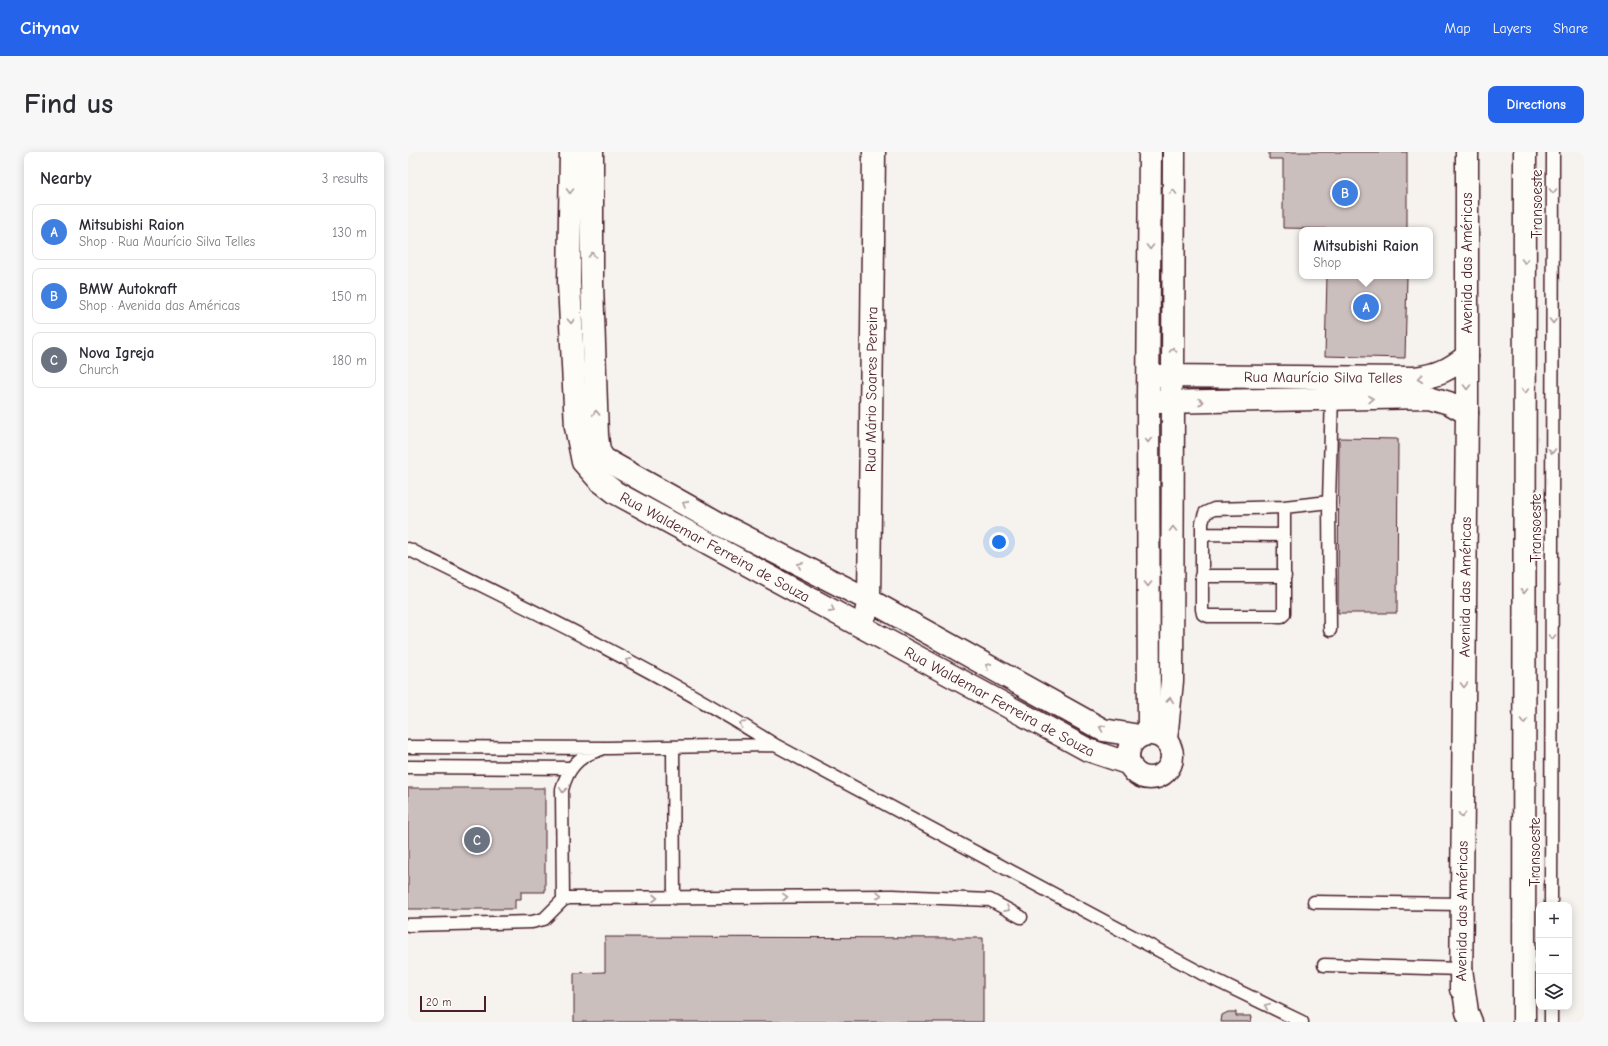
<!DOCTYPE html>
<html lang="en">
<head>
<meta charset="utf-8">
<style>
	body { margin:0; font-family:"Comic Neue",sans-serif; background:#f7f7f7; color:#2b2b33 }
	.controls { position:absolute; right:12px; bottom:12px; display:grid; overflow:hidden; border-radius:8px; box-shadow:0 2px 10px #0003 }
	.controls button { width:36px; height:36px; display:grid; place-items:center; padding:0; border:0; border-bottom:1px solid #e1e1e2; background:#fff; color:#2b2b33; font:20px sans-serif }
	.scale { position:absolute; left:12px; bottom:10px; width:66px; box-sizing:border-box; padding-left:4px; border:2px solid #4a1f2b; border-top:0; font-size:11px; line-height:14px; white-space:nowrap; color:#4a1f2b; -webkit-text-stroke:3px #fdfcf7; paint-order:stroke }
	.you { position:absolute; left:591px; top:390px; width:14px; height:14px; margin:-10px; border:3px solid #fff; border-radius:50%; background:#1a73e8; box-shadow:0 0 0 6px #1a73e833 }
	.badge { display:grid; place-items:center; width:26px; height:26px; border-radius:50%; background:#2563eb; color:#fff; font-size:13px; font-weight:700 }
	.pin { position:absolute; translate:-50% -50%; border:2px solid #fff; box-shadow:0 1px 4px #0006 }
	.popup { position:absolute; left:891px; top:75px; width:134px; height:52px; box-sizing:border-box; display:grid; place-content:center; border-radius:8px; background:#fff; filter:drop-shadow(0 1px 3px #0005); font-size:13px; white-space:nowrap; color:#7c7c81 }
	.popup b { font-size:15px; color:#2b2b33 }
	.popup::after { content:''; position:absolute; left:50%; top:100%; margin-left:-8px; border:8px solid transparent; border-top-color:#fff }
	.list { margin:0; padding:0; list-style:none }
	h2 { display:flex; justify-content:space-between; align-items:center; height:52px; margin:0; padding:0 16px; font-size:17px }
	h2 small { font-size:13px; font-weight:400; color:#7c7c81 }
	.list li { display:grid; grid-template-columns:26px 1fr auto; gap:12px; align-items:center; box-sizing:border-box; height:56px; margin:0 8px 8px; padding:0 8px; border:1px solid #e1e1e2; border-radius:8px }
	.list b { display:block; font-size:15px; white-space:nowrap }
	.list p { margin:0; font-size:13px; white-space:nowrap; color:#7c7c81 }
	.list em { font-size:13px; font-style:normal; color:#7c7c81 }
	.icon { flex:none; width:22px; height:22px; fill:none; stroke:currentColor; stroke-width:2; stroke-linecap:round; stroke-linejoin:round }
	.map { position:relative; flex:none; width:1176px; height:870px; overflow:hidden; border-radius:8px }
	header { display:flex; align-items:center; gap:24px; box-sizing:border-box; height:56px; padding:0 20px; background:#2563eb; color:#fff }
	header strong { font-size:19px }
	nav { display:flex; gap:22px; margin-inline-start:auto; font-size:14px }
	.intro { display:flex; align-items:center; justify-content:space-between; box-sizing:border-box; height:96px; padding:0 24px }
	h1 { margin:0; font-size:28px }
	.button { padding:10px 18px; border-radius:8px; background:#2563eb; color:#fff; font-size:14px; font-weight:700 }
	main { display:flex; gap:24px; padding:0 24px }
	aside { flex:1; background:#fff; border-radius:8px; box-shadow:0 2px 10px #0003 }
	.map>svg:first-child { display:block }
</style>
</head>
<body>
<header>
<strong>Citynav</strong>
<nav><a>Map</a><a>Layers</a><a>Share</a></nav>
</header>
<div class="intro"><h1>Find us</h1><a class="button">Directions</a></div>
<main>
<aside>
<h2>Nearby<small>3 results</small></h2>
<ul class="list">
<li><span class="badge" style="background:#3f7fe0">A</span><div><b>Mitsubishi Raion</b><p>Shop · Rua Maurício Silva Telles</p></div><em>130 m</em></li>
<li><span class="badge" style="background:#3f7fe0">B</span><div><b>BMW Autokraft</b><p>Shop · Avenida das Américas</p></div><em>150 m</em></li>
<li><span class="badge" style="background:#6b7280">C</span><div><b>Nova Igreja</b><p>Church</p></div><em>180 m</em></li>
</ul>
</aside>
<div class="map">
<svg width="1176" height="870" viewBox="0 0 1176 870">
	<rect width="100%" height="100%" fill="#f6f3ef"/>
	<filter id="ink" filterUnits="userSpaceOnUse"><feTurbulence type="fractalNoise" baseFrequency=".025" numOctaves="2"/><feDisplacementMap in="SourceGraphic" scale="8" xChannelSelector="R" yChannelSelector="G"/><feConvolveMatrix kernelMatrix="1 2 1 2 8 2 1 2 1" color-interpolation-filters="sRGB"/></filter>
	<g filter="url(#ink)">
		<!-- building -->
		<path fill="#cbbfbe" stroke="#4a1f2b" d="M861 0H999V78L875 76V7H861Z
			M919 124H999L997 206 917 204Z
			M931 286 990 287 989 461H930Z
			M0 636H137V740H113V747H107V757H0Z
			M197 785 575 786V870H166V821L197 820Z
			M820 860H828V864H844L843 870H813L814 863Z"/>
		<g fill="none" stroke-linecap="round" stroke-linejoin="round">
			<!-- lane casing -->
			<g stroke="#4a1f2b" stroke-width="15">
				<path id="lane" d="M876 355V462L874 464H800L795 462 794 457V371L797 361 806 357 876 355 921 350
					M794 382 876 383
					M0 397C124 458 250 519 367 593L793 821 894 870
					M793 424H877
					M922 478 921 350 924 242
					M0 595 200 596 367 593
					M265 595 266 746
					M0 615 163 616
					M155 748 154 638C159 617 170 604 191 598
					M906 750 1053 752
					M1143 753 1145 0
					M0 773 124 770 136 767 155 748 161 746 485 744 582 748 613 765
					M916 813 1053 817
					M1143 870V855"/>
			</g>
			<!-- street casing -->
			<g stroke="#4a1f2b" stroke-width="25">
				<g id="street">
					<path id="s1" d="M163 0 161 131 168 275 175 310 191 328 208 341 680 598 722 612"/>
					<path d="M184 0V131L189 284 191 299 196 307 312 372 461 448 695 578 732 584"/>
					<path id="s2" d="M750 224 1007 226C1031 223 1040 218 1059 204"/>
					<path d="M751 250 1021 245 1041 251 1059 261"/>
					<path id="s3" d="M458 461 461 448 466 0"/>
					<path d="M741 581 740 249 742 0"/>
					<circle cx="742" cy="604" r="22"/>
					<path d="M758 587 764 529 765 250C761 241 762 234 765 224L766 0"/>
				</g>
			</g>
			<!-- secondary casing -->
			<g stroke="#4a1f2b" stroke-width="25">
				<g id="secondary">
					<path id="s4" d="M1053 837 1059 261V0"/>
				</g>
			</g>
			<!-- highway casing -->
			<g stroke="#4a1f2b" stroke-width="25">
				<path id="highway" d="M1053 817 1059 860 1063 870
					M1116 870 1117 0"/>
			</g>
			<!-- lane -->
			<use href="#lane" stroke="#fdfcf7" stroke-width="12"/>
			<!-- street -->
			<use href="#street" stroke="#fdfcf7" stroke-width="22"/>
			<!-- secondary -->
			<use href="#secondary" stroke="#fdfcf7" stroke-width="22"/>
			<!-- highway -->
			<use href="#highway" stroke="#fdfcf7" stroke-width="22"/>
		</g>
		<!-- one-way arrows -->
		<defs><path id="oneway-chevron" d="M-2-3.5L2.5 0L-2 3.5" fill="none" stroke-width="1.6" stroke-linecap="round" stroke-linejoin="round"/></defs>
		<g stroke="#ac999b">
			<use href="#oneway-chevron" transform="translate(162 39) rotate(91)"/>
			<use href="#oneway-chevron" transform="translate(1145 39) rotate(90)"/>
			<use href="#oneway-chevron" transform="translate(765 40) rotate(-89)"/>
			<use href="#oneway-chevron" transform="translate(742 95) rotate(91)"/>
			<use href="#oneway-chevron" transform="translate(184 103) rotate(-90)"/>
			<use href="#oneway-chevron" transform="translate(1117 109) rotate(90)"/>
			<use href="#oneway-chevron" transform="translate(163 169) rotate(87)"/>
			<use href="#oneway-chevron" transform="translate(1145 169) rotate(90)"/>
			<use href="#oneway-chevron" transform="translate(765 198) rotate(-90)"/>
			<use href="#oneway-chevron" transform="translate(1012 226) rotate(174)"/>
			<use href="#oneway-chevron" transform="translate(1059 235) rotate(90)"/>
			<use href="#oneway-chevron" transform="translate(1117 239) rotate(90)"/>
			<use href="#oneway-chevron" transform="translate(963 247) rotate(-2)"/>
			<use href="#oneway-chevron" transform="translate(793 250) rotate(-1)"/>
			<use href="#oneway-chevron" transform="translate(188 261) rotate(-92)"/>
			<use href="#oneway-chevron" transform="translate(740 288) rotate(90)"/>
			<use href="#oneway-chevron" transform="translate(1144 299) rotate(90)"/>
			<use href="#oneway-chevron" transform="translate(277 352) rotate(-151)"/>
			<use href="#oneway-chevron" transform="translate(765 377) rotate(-90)"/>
			<use href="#oneway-chevron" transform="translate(392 413) rotate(-153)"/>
			<use href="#oneway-chevron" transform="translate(740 432) rotate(90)"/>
			<use href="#oneway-chevron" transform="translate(1116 439) rotate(90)"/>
			<use href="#oneway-chevron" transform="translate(424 458) rotate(28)"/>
			<use href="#oneway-chevron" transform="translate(1144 485) rotate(90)"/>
			<use href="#oneway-chevron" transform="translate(220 509) rotate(-151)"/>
			<use href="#oneway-chevron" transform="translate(580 514) rotate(-151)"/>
			<use href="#oneway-chevron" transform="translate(1056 533) rotate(91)"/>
			<use href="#oneway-chevron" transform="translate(762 548) rotate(-84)"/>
			<use href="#oneway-chevron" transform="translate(1116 569) rotate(90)"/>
			<use href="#oneway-chevron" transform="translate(334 572) rotate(-148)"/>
			<use href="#oneway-chevron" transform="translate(694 576) rotate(-158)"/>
			<use href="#oneway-chevron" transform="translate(155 638) rotate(97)"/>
			<use href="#oneway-chevron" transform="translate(1054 663) rotate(91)"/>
			<use href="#oneway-chevron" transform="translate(471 743) rotate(1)"/>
			<use href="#oneway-chevron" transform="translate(377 745) rotate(-1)"/>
			<use href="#oneway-chevron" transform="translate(247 746)"/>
			<use href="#oneway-chevron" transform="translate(599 757) rotate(29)"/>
			<use href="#oneway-chevron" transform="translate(859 854) rotate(-155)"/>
		</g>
	</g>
	<g text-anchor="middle" stroke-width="3.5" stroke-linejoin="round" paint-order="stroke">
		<!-- street labels -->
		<g font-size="15" fill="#4a1f2b" stroke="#fdfcf7">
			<text transform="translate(1129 52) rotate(-90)" y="5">Transoeste</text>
			<text transform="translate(1059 111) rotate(-90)" y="5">Avenida das Américas</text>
			<text dy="5" stroke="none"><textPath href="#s2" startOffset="165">Rua Maurício Silva Telles</textPath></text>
			<text dy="5" stroke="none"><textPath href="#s3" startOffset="224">Rua Mário Soares Pereira</textPath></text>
			<text transform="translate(1128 376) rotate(-90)" y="5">Transoeste</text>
			<text dy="5" stroke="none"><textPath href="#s1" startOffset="469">Rua Waldemar Ferreira de Souza</textPath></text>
			<text dy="5" stroke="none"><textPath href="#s4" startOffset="402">Avenida das Américas</textPath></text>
			<text dy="5" stroke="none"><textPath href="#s1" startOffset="793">Rua Waldemar Ferreira de Souza</textPath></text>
			<text transform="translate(1127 700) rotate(-90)" y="5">Transoeste</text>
			<text dy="5" stroke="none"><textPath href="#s4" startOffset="78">Avenida das Américas</textPath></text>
		</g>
	</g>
</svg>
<div class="controls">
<button>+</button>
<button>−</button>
<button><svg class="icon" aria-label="layers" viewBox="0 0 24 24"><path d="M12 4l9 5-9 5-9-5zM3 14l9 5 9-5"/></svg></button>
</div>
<div class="scale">20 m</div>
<div class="you"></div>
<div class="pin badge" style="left:958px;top:155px;background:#3f7fe0">A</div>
<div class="popup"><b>Mitsubishi Raion</b>Shop</div>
<div class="pin badge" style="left:937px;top:41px;background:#3f7fe0">B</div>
<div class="pin badge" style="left:69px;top:688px;background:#6b7280">C</div>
</div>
</main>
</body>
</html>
